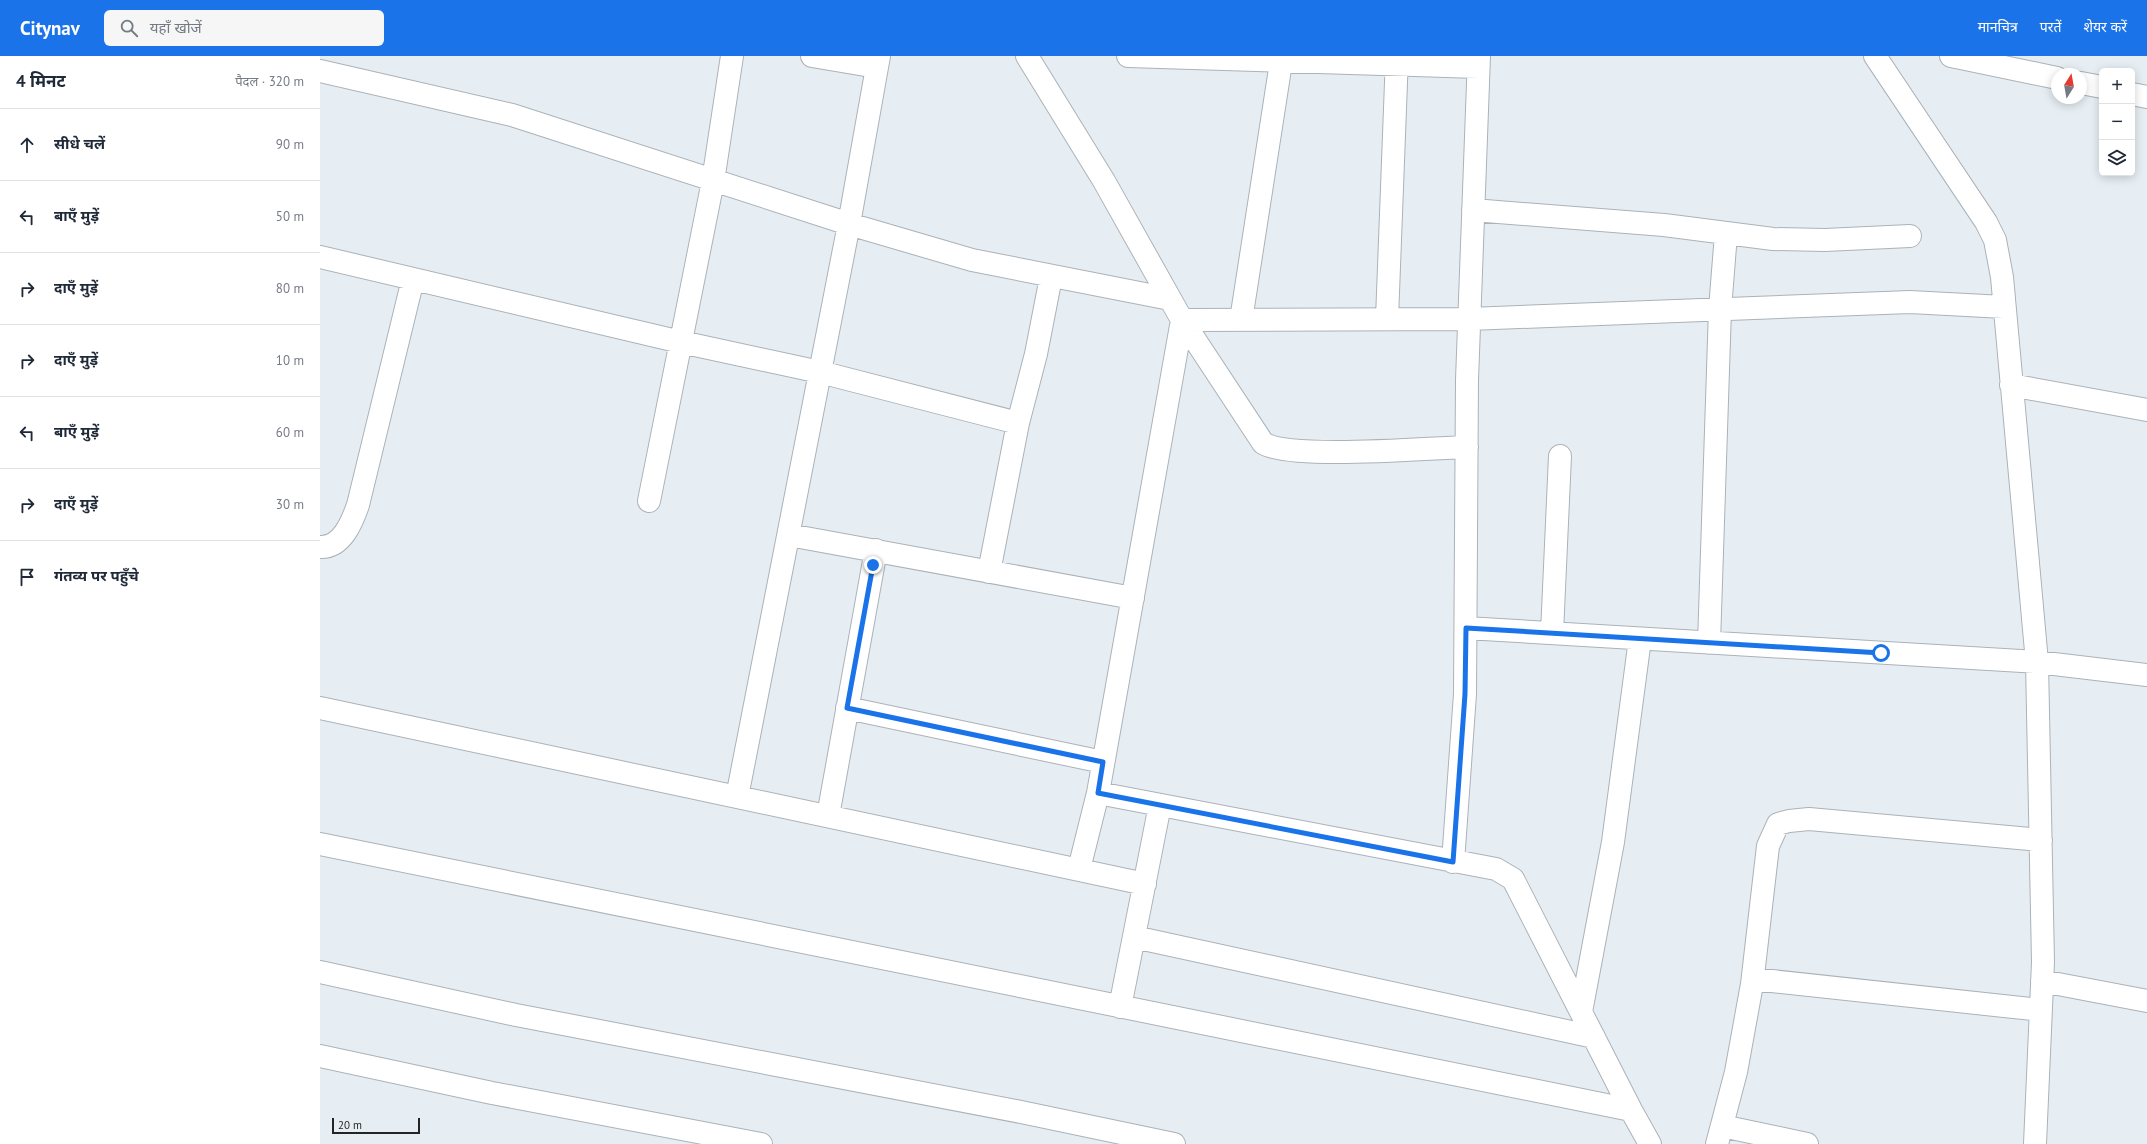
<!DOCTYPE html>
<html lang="hi">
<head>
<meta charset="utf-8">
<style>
	body { margin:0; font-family:"PT Sans","Noto Sans Devanagari",sans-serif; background:#f6f6f7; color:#1f2937 }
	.controls { position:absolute; right:12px; top:12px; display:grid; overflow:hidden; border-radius:6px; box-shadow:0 2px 10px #0003 }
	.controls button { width:36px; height:36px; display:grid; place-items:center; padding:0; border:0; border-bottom:1px solid #e0e1e3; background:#fff; color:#1f2937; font:20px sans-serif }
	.compass { position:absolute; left:1731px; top:12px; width:36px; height:36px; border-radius:50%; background:#fff; box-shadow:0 2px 10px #0003; rotate:11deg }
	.scale { position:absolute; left:12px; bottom:10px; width:88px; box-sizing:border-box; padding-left:4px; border:2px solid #222426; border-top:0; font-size:11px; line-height:14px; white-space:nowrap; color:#222426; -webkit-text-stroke:3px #e6eef3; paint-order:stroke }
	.stop { position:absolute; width:12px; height:12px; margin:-9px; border:3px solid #1a73e8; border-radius:50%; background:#fff }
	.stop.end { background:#1a73e8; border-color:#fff; box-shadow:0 1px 4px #0008 }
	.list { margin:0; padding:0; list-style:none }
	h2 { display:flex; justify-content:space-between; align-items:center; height:52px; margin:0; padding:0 16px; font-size:17px }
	h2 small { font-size:13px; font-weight:400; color:#747a83 }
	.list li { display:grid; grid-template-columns:26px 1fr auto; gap:12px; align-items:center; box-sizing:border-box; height:72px; padding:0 16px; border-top:1px solid #e0e1e3 }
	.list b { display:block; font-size:15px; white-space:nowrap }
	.list em { font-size:13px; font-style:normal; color:#747a83 }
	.icon { flex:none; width:22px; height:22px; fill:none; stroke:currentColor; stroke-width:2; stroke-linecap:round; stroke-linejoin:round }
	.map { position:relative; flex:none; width:1827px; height:1088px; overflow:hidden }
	header { display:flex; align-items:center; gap:24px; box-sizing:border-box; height:56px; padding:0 20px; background:#1a73e8; color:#fff }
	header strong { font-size:19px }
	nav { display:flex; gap:22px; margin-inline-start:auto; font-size:14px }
	.search { width:280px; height:36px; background:#f6f6f7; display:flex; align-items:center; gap:10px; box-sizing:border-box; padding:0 14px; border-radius:6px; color:#747a83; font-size:15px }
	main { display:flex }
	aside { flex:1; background:#fff }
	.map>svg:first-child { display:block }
</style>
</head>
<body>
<header>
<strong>Citynav</strong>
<div class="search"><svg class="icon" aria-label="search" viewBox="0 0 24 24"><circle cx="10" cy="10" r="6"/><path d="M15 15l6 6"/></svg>यहाँ खोजें</div>
<nav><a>मानचित्र</a><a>परतें</a><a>शेयर करें</a></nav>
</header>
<main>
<aside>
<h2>4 मिनट<small>पैदल · 320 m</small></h2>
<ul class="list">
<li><svg class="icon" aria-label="ahead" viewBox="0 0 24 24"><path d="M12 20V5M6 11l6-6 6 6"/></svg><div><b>सीधे चलें</b></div><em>90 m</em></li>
<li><svg class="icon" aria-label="left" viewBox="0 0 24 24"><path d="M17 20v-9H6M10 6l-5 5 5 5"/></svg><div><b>बाएँ मुड़ें</b></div><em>50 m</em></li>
<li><svg class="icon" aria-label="right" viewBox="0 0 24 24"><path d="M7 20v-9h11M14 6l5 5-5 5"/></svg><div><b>दाएँ मुड़ें</b></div><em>80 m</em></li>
<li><svg class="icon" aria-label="right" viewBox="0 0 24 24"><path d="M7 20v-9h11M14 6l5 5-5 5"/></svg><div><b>दाएँ मुड़ें</b></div><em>10 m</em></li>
<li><svg class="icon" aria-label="left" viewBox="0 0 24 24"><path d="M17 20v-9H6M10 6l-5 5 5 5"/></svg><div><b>बाएँ मुड़ें</b></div><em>60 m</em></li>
<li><svg class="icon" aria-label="right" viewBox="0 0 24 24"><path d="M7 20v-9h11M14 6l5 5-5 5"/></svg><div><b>दाएँ मुड़ें</b></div><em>30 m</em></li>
<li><svg class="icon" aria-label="arrive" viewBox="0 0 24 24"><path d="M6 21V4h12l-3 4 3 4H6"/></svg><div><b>गंतव्य पर पहुँचे</b></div></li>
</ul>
</aside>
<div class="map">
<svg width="1827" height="1088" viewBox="0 0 1827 1088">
	<rect width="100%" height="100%" fill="#e6eef3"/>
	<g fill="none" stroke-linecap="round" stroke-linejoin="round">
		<!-- minor casing -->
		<g stroke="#abb2b8" stroke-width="24">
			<path id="minor" d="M492 0 557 11
				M707 0 784 125 862 264 943 387C969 404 1109 392 1147 391
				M808 0 1158 11
				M1555 0 1666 166 1675 184 1682 221 1717 606 1723 906 1715 1088
				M1631 0 1737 22
				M0 15 192 59 529 168 652 204 850 243
				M1761 27 1782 31
				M1812 38 1827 41
				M1153 154 1344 169 1453 183 1505 184 1590 180
				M0 201 361 286 500 316 698 367
				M1067 263 1077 0
				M921 264 962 0
				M1691 329 1827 354
				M329 445 393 125 412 0
				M469 479 813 542
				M0 491C22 492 32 466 38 449L93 223
				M669 516 698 367 716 298 731 221
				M1146 572 1717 606 1827 619
				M1232 577 1240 400
				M1389 587 1400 253 1406 178
				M0 652 825 828
				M527 652 783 706
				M778 737 1176 813 1193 823 1311 1054 1330 1088
				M417 741 529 168 559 0
				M508 760 556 494
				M0 788 1311 1054
				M1133 806 1145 638 1147 324 1159 0
				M759 813 778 737 862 264 1149 263 1590 246 1684 251
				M814 881 1274 981
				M0 916 196 959 701 1056 854 1088
				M1433 923 1721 954
				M1722 925 1827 945
				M800 951 840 749
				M1261 956 1293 786 1320 583
				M0 1000 172 1037 441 1088
				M1402 1070 1487 1088
				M1397 1088 1416 1016 1432 928 1448 790 1458 768 1469 765 1489 763 1721 784"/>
		</g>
		<!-- minor -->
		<use href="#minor" stroke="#fff" stroke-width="22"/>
	</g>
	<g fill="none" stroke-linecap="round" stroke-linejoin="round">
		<!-- route -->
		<path stroke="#1a73e8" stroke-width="5" d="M553 509 527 652 783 706 778 737 1133 806 1145 638 1146 572 1561 597"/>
	</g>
</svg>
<div class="controls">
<button>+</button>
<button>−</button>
<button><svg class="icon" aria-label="layers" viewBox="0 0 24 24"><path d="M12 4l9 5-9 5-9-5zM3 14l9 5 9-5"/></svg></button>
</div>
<svg class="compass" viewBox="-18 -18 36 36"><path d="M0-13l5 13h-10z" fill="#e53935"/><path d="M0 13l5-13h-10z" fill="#747a83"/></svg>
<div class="scale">20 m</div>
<div class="stop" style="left:1561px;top:597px"></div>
<div class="stop end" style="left:553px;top:509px"></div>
</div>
</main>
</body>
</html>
